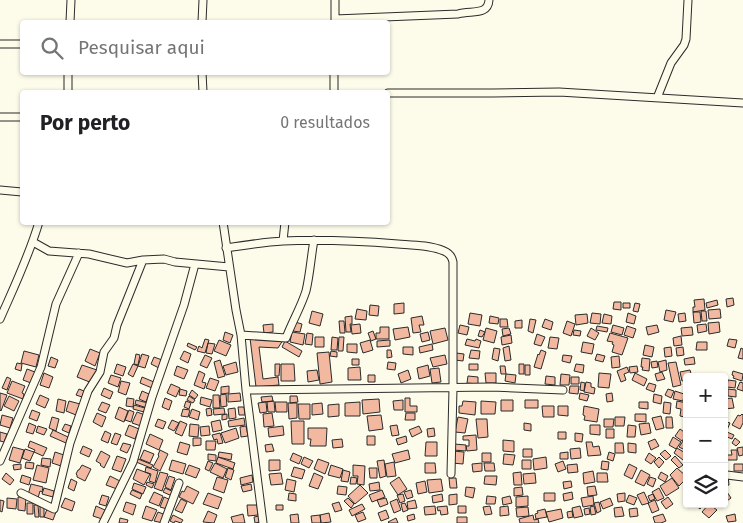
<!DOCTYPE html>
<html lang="pt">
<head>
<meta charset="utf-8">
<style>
	body { margin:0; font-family:"Fira Sans",sans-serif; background:#f2f2f2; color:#202124 }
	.controls { position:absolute; right:15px; bottom:15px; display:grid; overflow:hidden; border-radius:5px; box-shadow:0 1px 4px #0004 }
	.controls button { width:45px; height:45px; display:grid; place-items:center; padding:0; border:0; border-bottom:1px solid #e0e0e0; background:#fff; color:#202124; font:25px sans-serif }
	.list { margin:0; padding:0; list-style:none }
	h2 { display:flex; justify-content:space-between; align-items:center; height:65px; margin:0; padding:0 20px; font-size:21px }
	h2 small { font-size:16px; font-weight:400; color:#757577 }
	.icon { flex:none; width:28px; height:28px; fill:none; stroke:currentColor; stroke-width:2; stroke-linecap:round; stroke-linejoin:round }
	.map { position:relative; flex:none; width:743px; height:523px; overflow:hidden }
	.search { position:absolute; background:#fff; box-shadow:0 1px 4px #0004; left:20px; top:20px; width:370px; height:55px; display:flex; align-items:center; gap:12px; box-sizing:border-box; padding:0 18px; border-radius:5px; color:#757577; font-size:19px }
	.panel { position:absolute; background:#fff; box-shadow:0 1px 4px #0004; left:20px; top:90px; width:370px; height:135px; border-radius:5px }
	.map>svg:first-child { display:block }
</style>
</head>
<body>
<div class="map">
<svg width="743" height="523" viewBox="0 0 743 523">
	<rect width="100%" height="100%" fill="#fdfbea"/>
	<!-- building -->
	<path fill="#f2b8a0" stroke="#2b2b2b" d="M733 298 734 305 727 307 726 299Z
		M704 299 705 310 693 312V307H695L694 300Z
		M717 300 718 305 707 308 706 303Z
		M614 302H621V310L613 309Z
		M404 303V313L394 314V304Z
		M623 303H630V308H623Z
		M635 303 640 304 638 312 633 311Z
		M370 305 379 306 378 316 369 315Z
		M357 309 367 311 366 320 355 319Z
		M720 309 721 318 709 319 708 310Z
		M666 310 676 312 673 322 664 320Z
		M312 311 323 314 320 326 309 323Z
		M701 311H706L707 321H702Z
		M693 312H700L701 322 694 323Z
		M470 313 482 315 480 326 468 324Z
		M592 313 601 314 600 324 590 323Z
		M628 313 636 316 634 324 626 322Z
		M685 313 686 321 679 322 678 314Z
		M587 314 588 323 576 325 575 315Z
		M604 314 612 316 611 324 602 323Z
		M352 316V324H350L351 332H346L345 317Z
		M422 316 424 325H419L421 332 413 333 411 318Z
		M490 316 499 318 498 324 489 323Z
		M500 319H507L508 327H500Z
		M530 319 536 320 533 333 528 331Z
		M545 319 553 322 551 330 542 327Z
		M522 320V328H515V321Z
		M339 321H344L345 333H340Z
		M567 321 575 324 571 336 563 333Z
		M295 322 302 324 300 332 293 331Z
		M719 322 720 332 709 334 708 323Z
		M273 324V332L264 333 263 325Z
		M360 324 361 333 352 334 351 325Z
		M706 324 707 331 698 333 697 325Z
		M460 325 469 327 467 335 458 333Z
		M613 325 624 328 622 335 611 332Z
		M657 325 659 332 648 335 646 327Z
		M597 326 608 328 607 332 596 330Z
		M627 326 636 329 633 338 624 335Z
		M380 327H389V339H376V333H380Z
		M408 327 410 337 395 340 393 329Z
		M692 327 693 335 682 336 681 328Z
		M445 328 448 340 433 344 430 331Z
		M486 328 497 331 494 343 483 340Z
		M509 328 511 334 503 336 502 329Z
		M591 328 599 333 595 340 587 336Z
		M480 330 485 332 482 337 478 336Z
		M574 330 581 331 580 336 573 335Z
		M373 331 376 339 371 341 368 333Z
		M225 332 233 335 230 343 223 340Z
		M292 332 305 334 303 345 290 342Z
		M428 332 430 340 422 342 420 334Z
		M307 333 313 334 312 345 305 344Z
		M610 333 628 338 622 355 612 352 614 345 612 344 613 342 607 341Z
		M537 334 545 337 541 346 534 344Z
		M511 335 512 343 502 345 501 337Z
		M681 336 682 345 674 346 673 338Z
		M315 337H324V347H315Z
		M332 337 338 338 337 350H331Z
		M339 337H344L343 351H338Z
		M550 337 559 338 557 349 548 348Z
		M250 338 283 340 278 348 259 347 263 379 278 377 279 385 256 387Z
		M205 339 209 340 205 353 197 351 199 346 202 348Z
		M467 339 475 341 476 339 481 341 479 348 465 345Z
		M729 339 737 340 735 348 727 346Z
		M219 340 231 345 226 356 214 351Z
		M370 340 373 350 363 353 360 343Z
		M390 340V346L377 347V341Z
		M285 341 302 351 299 357 282 347Z
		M583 342 594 344 592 354 581 352Z
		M697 342H707V350H696Z
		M188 343 197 347 195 350 187 346Z
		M208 343 215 344 212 354 206 353Z
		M347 344H357V353L347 352Z
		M432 344 433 350 420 353 419 347Z
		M645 345 654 347 652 357 643 355Z
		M509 346 511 360 505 361 503 348Z
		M403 347H413V355L403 354Z
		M671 347 672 356 665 357 664 348Z
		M683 347 684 355 677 356 676 348Z
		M494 348 500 349 498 361 492 359Z
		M741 348 743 349V359L738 358Z
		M90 349 100 353 95 366 85 361Z
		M387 350H391L392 357 387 358Z
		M471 350 480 351 479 359 469 358Z
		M541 350 546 352 541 369 534 367 538 354 539 355Z
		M24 351 39 355 36 367 21 363Z
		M184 351 191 354 188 363 180 359Z
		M331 351 337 352V357L330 356Z
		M329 352 332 382 320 384 317 353Z
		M456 353 464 354 463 361 455 360Z
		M136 354 140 355 138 365 134 364Z
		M142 354 149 356 145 368 138 366Z
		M597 354 605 356 603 362 595 360Z
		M205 355 212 358 207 368 200 365Z
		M445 355 447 364 433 367 430 358Z
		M563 355 572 356 570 363 562 361Z
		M619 356 620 367 612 368 611 357Z
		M51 357 58 360 55 368 48 366Z
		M154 357 162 360 159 368 151 364Z
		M694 357 695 364 685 365 684 359Z
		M642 358 650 359 649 371 642 370 643 367H641Z
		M352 359H359V365H352Z
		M220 360 225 376 218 378 214 362Z
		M666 360 667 370 660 372 658 362Z
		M657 361 658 367 652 368 651 362Z
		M236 362 238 372 226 375 223 366Z
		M388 362 396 363 395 370 387 369Z
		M676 362 681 385 673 387 668 363Z
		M17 363 22 364 21 371 15 369Z
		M117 364 126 367 123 376 114 373Z
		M133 364 138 366 133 377 128 374Z
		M275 364H280L279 376H275Z
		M281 364H294L295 381H281Z
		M469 364H478V370H469Z
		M519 364H524V374H519Z
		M576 364 584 365 583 373 574 371Z
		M82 365 97 370 92 383 77 377Z
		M428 365 430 376 419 379 417 368Z
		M525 365H530V375H525Z
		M177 366 188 370 184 379 174 375Z
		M500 366H505L506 374H501Z
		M637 366 638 372 630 373 629 367Z
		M360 367 361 380H348V368Z
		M627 367 629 372 624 374 626 380 621 382 617 371Z
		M439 368 441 382 432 383 430 369Z
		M27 369 35 372 31 383 23 380Z
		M317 370 319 380 308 382 307 371Z
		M408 370 411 379 401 383 398 374Z
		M690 370 692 377H687V380L682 381 680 372Z
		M199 371 205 374 202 382 206 383 204 389 194 385Z
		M733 371 743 374 742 381 733 378 734 376 732 375Z
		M662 372 665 379 657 381 655 374Z
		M44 373 53 377 49 388 40 385Z
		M485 373H496V383H486Z
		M599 373 611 374 609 388 598 387Z
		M635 373 647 379 644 386 632 380Z
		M506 374 516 375 515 383 505 381Z
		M561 374 570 375 569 385H560Z
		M111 375 121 378 118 387 108 383Z
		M368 375H375V382H368Z
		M468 376 478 377V384L467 383Z
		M546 376 555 377V385L545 384Z
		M7 377 11 379 7 390 2 388Z
		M142 377 154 382 152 388 140 383Z
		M571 377H579V384H571Z
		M210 378 219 381 215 391 206 388Z
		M728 380 736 381 735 388 727 387Z
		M12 381 25 386 22 393 24 394 23 399 7 393Z
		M121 381 130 383 126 395 118 392Z
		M581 382 585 383 584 391 580 390Z
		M586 382 591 383V387L595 388 594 394 584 392Z
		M740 382 743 383V391L737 389Z
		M649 383 656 385 654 392 646 389Z
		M171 384 180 388 176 397 167 393Z
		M229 386V393L221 394V387Z
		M570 386H579L578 394 569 393Z
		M104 388 113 392 110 399 101 395Z
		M79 389 84 391 82 397 76 395Z
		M180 389 187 391 186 396 179 395Z
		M668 389 674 391 671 398 665 395Z
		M728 389 736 390V397L728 396Z
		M192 390 198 395 195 399 189 395Z
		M142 391 149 394 146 402 139 399Z
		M675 391 684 394 683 401 673 399Z
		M0 393 7 395 1 411 0 410Z
		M240 393 241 401 228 402V394Z
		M580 393 589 395 587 401 579 399Z
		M612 393 613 401 607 402 606 394Z
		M226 394 227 406 221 407 220 395Z
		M654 394 662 396 661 404 653 402Z
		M40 395 49 399 45 408 36 404Z
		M213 395H219L220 408H213Z
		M9 396 19 401 14 411 4 406Z
		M189 396 195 400 193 403 187 400Z
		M272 396 273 401 262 402 261 397Z
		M290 396H297L298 402 290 403Z
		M201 397 212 400 210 407 200 404Z
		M127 398 134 399 133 407 126 406Z
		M165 398 172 401 169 410 162 407Z
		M405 398H410V406H417V412H405Z
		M732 398 734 408 724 409V399Z
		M58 399 66 401 64 413 56 411Z
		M379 399 380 412 363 414 362 400Z
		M136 400 148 403 147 408 135 404Z
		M403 400V410H394L393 401Z
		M501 400H513V411H501Z
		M525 400H538V408H525Z
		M69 401 80 404 76 415 66 411Z
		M186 401 191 403 189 409 184 407Z
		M274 401 275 412H268L267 402Z
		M463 401 476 402 475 415 459 413V406H462Z
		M481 401 496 402 495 414H481Z
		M677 401 687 403 685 417 680 416 681 409 676 408Z
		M102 402 110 405 106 413 98 410Z
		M266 402 267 412 260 413 258 403Z
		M275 402H287V412H276Z
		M360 402V416H345V403Z
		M639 402H648V409L639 408Z
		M664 402 671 403 670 414 663 413Z
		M288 403H297V418L289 419Z
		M322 403 323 414 312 415V404Z
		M298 404H310V419H299Z
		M339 404V416L328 417V405Z
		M134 405 145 408 144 412 133 409Z
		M542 406H554V417H543Z
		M558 406H568V416L558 415Z
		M584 406 599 409 597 422 584 420 585 416 583 415Z
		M119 407 128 411 124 422 115 418Z
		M238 407H244L245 415H239Z
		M211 408 212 415 207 416 206 409Z
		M224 408 225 414 214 415 213 409Z
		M235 408 236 418 229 419 228 409Z
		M183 409 190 410 188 417 181 416Z
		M192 409 200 412 198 420 189 417Z
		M32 410 40 413 37 421 29 418Z
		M129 410 134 412 131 422 125 420Z
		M137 412 145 415 141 426 132 423Z
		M97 413 106 417 102 427 93 422Z
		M272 413 274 426 264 427 263 414Z
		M406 413H415V420H405Z
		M227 414V419L222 420V415Z
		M635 414H646V422L635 421Z
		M742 414 743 415V423L740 429 732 425 738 415 740 416Z
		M2 415 13 418 10 428 0 425Z
		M381 415 383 429 369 431 367 416Z
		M661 416 664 428 656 430 652 418Z
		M52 417 59 419 56 431 49 428Z
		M458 417 468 419 465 433 455 432Z
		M615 417H625L624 426H615Z
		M666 417H672L673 428H666Z
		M244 418 245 425 229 427 228 421Z
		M158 419 166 422 163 429 155 426Z
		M476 419H487L488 437 478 438Z
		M604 419H614L613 427H604Z
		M172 420 179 423 174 431 168 428Z
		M220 420 222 430 213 432 211 422Z
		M180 421 187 424 182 436 175 433Z
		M291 421H304V444H292Z
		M724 421 730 423 727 430 724 429Z
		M29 423 36 426 33 434 26 432Z
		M524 423 531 424V431L524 430Z
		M649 423 651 433 641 435 639 424Z
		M65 424 71 426 69 433 62 430Z
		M190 424 199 425 198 437 189 436Z
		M129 425 139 429 135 439 125 435Z
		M397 425 399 435 392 436 390 426Z
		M590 425H600V435L590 434Z
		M628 425 636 426 635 437H627Z
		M38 426 47 429 44 435 36 432Z
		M209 426 210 435 201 436 200 427Z
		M246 426 248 436 241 437 240 427Z
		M283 426 284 435 269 437 268 428Z
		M419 426 422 432 412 437 409 430Z
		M236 428 239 438 225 443 221 433Z
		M308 428H327L326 446H310L311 439H308Z
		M434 428 435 436 428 437 427 429Z
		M606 429H614V438H606Z
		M680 429 687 434 682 441 675 436Z
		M53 430 68 437 66 443 50 436Z
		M105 431 111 434 108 443 101 440Z
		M0 432 7 434 4 442 0 441Z
		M558 432H566V439H558Z
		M727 432 734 435 732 439 725 436Z
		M115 433 121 435 117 445 111 443Z
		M220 433 223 443 218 444 217 439 214 440 212 435Z
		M575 433 583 434 582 442 575 441Z
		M150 434 163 440 159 450 146 444Z
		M476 435 477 450 467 451 466 446H469V440H463V436Z
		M367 436H375V445H367Z
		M406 436 407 442 398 445 396 439Z
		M673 437 681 442 676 449 669 445Z
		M193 438H201V445L193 446Z
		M735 438 740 442 736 446 732 443Z
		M342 439 343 447 333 448 332 440Z
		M655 439 659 446 651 450 648 442Z
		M503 440 514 441V452L503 451Z
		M30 441 47 448 43 456 34 452 35 450 28 447Z
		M206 441H216L215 450H206Z
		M683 441 687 443V451L679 447Z
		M180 442 190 445 187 455 177 452Z
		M426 442H437V456H425Z
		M586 442H592L593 447 599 446 601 455 588 456Z
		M123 443 131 445 127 453 120 450Z
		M615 443H623L624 453H615Z
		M628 443 636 444V453L628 452Z
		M272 444 274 451 266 452 265 445Z
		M454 444 466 445V451L453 450Z
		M83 446 92 450 89 457 80 453Z
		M13 447 24 450 20 463 9 460Z
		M743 447V455L739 456 737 448Z
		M580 448 581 458 571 459 570 449Z
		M677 448 687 454 683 460 674 453Z
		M25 449 34 452 30 461 22 458Z
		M523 449H532V457H523Z
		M144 450 154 454 150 463 140 459Z
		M160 450 168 454 160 471 153 467 159 456 158 455Z
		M408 450 410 459 395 463 392 454Z
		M665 450 671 456 666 460 660 454Z
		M731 450H737V460H727L726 455H732Z
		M101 451 110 456 104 468 100 465 101 464 96 461Z
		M453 451 464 452 463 464 452 463Z
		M55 452 64 455 61 466 52 463Z
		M219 452 232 454 231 460 218 457Z
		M568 452V459H560V453Z
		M609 452 615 454 613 461 607 459Z
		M293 453 302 457 299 464 290 460Z
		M482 453H491V462H482Z
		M649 453 656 458 651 464 645 460Z
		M208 454 216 455V461L208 460Z
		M504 454 515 455 513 465 503 464Z
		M117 456 126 459 121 472 112 469Z
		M675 456 683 465 679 468 671 460Z
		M218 457 235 463 233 469 216 463Z
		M304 457 313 461 309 468 301 464Z
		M546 457 547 468 534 470 533 459Z
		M659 457 664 462 659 468 654 462Z
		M42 458 51 459 50 467 41 465Z
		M138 459 153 465 151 468 136 462Z
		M318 459 329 463 325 474 314 469Z
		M172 460 186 464 183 474 169 470Z
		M269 460H280V470L269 471Z
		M384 460 386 476 380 478 377 461Z
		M522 460H531V469H522Z
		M208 461 213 463 209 471 205 469Z
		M563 461 566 469 558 472 555 464Z
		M602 461 609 462 608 470 601 469Z
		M26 462 34 463 33 469 25 468Z
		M394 462 396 476 387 477 385 464Z
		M215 463 227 469 223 478 210 472Z
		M425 463H435L436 473H425Z
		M482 463V471L473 472 472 464Z
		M484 463H494L495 471H485Z
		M21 464V469L14 470 13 465Z
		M577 464 578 472 568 473 567 465Z
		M629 464 637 468 632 479 624 475Z
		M734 464H743V471H734Z
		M37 465 49 468 46 483 33 480Z
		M82 465 91 469 85 481 77 477V475L76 474 78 470H79Z
		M189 465 200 469 196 478 185 474Z
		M331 465 343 469 340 478 328 475Z
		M353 465 365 466 364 485 357 484 358 476H353Z
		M146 467 158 471 155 483 149 481 151 474 145 472Z
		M294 467 305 470 302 479 291 476Z
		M228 468 234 470 231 480 225 477Z
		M369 468H377V478H370Z
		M677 468 687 477V478L679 486 670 475Z
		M137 469 150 474 144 485 133 479Z
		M343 470 350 472 348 482 341 481Z
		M641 470 650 475 644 486 635 482Z
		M593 471 595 482 584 484 583 473Z
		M160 472 168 474 162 491 154 488Z
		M521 472 522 485H514L513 473Z
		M661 472 668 476 665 482 658 478Z
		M6 473 14 480 10 485 2 479Z
		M281 473 283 484 271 485 269 474Z
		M314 473 323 477 318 489 309 486Z
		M535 473 536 483 524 484 523 474Z
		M597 473H607L608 482H597Z
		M22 475 31 478 29 485 20 482Z
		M252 475 253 482 241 485 240 478Z
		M110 476 120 481 117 489 106 485Z
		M169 476 175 478 171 490 165 487Z
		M485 476H497L496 485 484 484Z
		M728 476 729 485 724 486V477Z
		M217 477 228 480 224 493 213 489Z
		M351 477 357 478 356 484H350Z
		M399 477 407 489 398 495 390 483Z
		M650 477 656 479 653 487 647 484Z
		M449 478H456L457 488H450Z
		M672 478 679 488 666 496 660 486Z
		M71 479 77 482 74 491 68 488Z
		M287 479 296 481 294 492 285 490Z
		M441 479 443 491 429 493 427 480Z
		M425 481 427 492 418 494 416 483Z
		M571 481 572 487 564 489 563 482Z
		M147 482 154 484 152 488 146 485Z
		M379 482 380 490 370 491 369 484Z
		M134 483 146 487 143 494 132 489Z
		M31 484 43 487 42 492 40 491 38 498 28 495Z
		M251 484 252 490 243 492 241 486Z
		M360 485 368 493 355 504 348 496Z
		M187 486 199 492 193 504 179 497 182 491 184 492Z
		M338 486 347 487 346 495 337 494Z
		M595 486 597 495 588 496 587 487Z
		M466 487 475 488 473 498 465 496Z
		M522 487 523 495 514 496V488Z
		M44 488 54 491 53 497 42 494Z
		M165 488 174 492 172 496 163 492Z
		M659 488 664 498 657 501 652 492Z
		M725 489 731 498 724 503V490Z
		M132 490 142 494 140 499 130 494Z
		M382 490 385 497 372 502 369 495Z
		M411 490 413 497 407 499 404 492Z
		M154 492 163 496 159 506 149 502Z
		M572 492 573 499 564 501 563 494Z
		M644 492 649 503 642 505 637 495Z
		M208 493 222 498 218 509 203 504Z
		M289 493 296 494V501L288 500Z
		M544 493H555V501H544Z
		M625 493V501L618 502 617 494Z
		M403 494 405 501 400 503 397 495Z
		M442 494 443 501 433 503 432 496Z
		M457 494V504L449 505V495Z
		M653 494 655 499 650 501 648 496Z
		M102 495 109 497 106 506 99 504Z
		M629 495 637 498 634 505 626 502Z
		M487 496 496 497 495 504H486Z
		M510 496 512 503 503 505 502 498Z
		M528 496V506L516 507V497Z
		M593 496 594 505 583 507 581 498Z
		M18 497H26L25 511 18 510Z
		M164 497 171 500 167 509 160 507Z
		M668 497 673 504 666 509 661 502Z
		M7 498 17 499 16 509 7 508Z
		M65 498 75 502 72 511 61 507Z
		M348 498 354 504 351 508 344 501Z
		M386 498 388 504 380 507 377 500Z
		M610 498 613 505 603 509 600 502Z
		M181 499 187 502 182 513 175 510Z
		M397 499 401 510 394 513 390 502Z
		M0 500 4 501 2 512 0 511Z
		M415 500 417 508 408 509 407 502Z
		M655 500 659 510 652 513 648 503Z
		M126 502 136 505 133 515 123 511Z
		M339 502 342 510 335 512 332 504Z
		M599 502 601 511 597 513 594 503Z
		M27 503H33V514H27Z
		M405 503 408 510 403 512 401 504Z
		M362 504 365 509 352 516 349 510Z
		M694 504H704L700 509Z
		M709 504 717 510 709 518 702 512Z
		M34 505H38L39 517H35Z
		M247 505H257L258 515 248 516Z
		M276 505H283V510H276Z
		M40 506H44V517H40Z
		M96 506 105 510 102 519 93 516Z
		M146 506 157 510 152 521 142 518Z
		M435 506 436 514 425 515 424 507Z
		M447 506 448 514 441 515 440 510 438 511 437 507Z
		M458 506H466V513H458Z
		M490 506 492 514 485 515 483 507Z
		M508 506 509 515 500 516V507Z
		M580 506 583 516 574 518 572 508Z
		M594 506 596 514 591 515 590 507Z
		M528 507 529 516 517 517 516 508Z
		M622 507 624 516 615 517 614 508Z
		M589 508 590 514 585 515 584 509Z
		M637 508 638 516 630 517 629 509Z
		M47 509 56 512 53 520 44 517Z
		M545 509 547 517 536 519 535 514 538 513 537 511Z
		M561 509 563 518 549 522 546 512Z
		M386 510 389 518 381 521 378 513Z
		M208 511 217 515 214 523 203 522Z
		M572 511 573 517 568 518 567 512Z
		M158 512 166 515 163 523 154 521Z
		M363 512 366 519 358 522 355 515Z
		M329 513 331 522 321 523 320 515Z
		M243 514 245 523H233L231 517Z
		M298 514 299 523H291L290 515Z
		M414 514 415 519 408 521 407 516Z
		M663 514 666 521 661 523H655L653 517Z
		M735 514 736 521 728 522 726 516Z
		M173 515 183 520 181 523 175 521 174 523 170 521Z
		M320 515 321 523H312L311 516Z
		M533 515 534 520 538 519 539 523H520L519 519Z
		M259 516 260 522 255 523 254 517Z
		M457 517H467V523H457Z
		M120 518 128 520 127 523H119Z
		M396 518 398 523H389L388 522Z"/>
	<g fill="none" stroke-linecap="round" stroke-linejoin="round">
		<!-- street casing -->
		<g stroke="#2b2b2b" stroke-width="9">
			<path id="street" d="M335 19 458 14C471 10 488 16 489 0
				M70 22 71 0
				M202 22 203 0
				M335 22V0
				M0 44H22
				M202 72 203 92
				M68 92V72
				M334 92V72
				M388 93H493L559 92 743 103
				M657 98 671 63 684 45 686 39 688 0
				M0 117H22
				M0 190 22 192
				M223 222 236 310 241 335 246 390 263 523
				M283 241 285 222
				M33 242 49 251 89 254 127 263 143 260 164 259 175 262 229 267
				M226 248C245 245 264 242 283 241 322 239 360 241 398 244 413 245 430 245 444 251 449 253 452 256 453 262V388L451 474
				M0 319C14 287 29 256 39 222
				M241 335 286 338C292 322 301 307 306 291 310 274 311 257 314 240
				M246 390 492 387 563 390
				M0 461 41 367 56 304 79 253
				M727 475 743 477
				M21 493 54 509 70 443 88 391 100 372 104 352 114 338 117 325 143 260
				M103 523 133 462 152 397 184 305 195 264
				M164 523 179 483"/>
		</g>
		<!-- street -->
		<use href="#street" stroke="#fdfbea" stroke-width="7"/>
	</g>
</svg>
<div class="controls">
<button>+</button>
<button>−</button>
<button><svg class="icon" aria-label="layers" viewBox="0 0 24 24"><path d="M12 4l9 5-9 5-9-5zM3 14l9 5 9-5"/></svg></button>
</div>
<div class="search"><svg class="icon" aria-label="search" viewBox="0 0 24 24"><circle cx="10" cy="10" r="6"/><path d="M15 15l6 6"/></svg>Pesquisar aqui</div>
<section class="panel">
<h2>Por perto<small>0 resultados</small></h2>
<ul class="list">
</ul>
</section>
</div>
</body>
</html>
